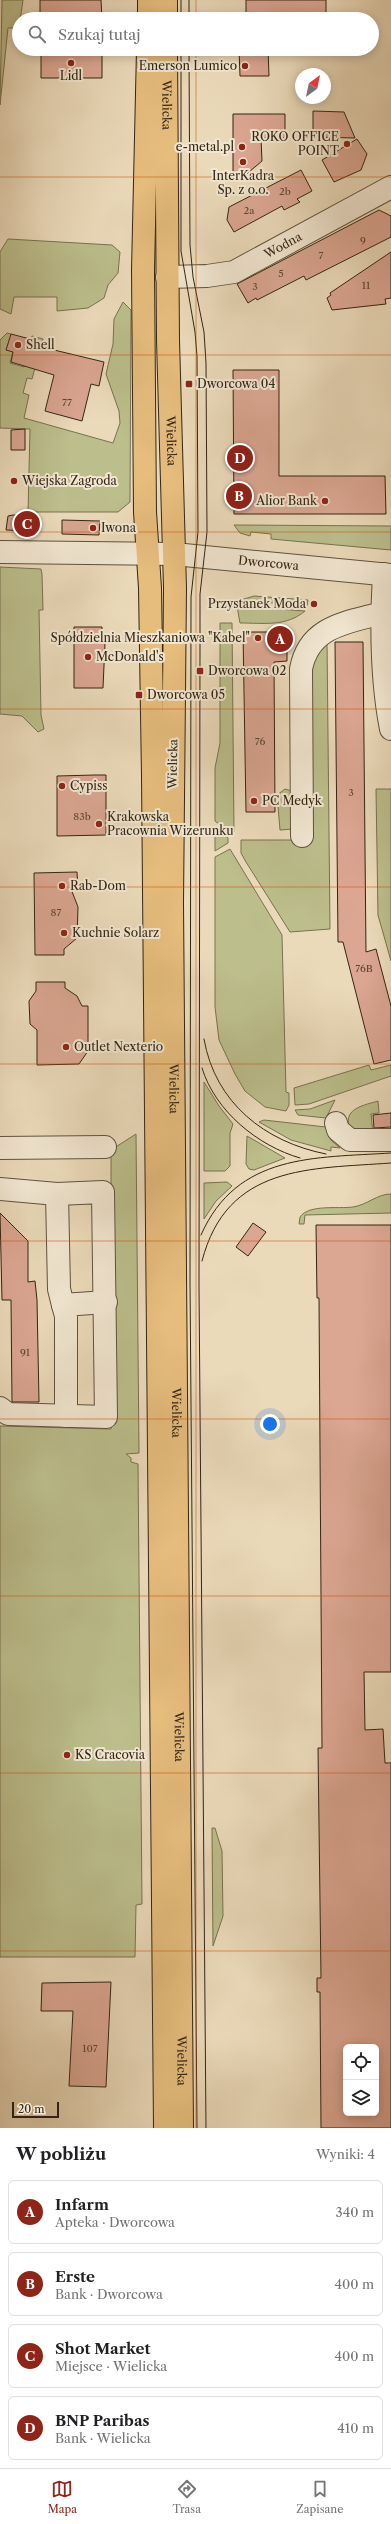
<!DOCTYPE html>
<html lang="pl">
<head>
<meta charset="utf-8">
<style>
	body { margin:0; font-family:"Libre Caslon Text",serif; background:#f6f6f6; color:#202124 }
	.controls { position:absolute; right:12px; bottom:12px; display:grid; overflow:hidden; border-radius:6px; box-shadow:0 2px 10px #0003 }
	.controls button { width:36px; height:36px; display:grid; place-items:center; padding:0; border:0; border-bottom:1px solid #e0e0e0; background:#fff; color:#202124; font:20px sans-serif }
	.compass { position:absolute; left:295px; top:68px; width:36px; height:36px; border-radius:50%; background:#fff; box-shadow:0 2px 10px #0003; rotate:33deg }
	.scale { position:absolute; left:12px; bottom:10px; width:47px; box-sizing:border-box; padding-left:4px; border:2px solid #332513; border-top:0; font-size:11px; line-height:14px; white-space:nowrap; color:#332513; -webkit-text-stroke:3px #f2e7d2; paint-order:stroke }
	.you { position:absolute; left:270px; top:1424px; width:14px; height:14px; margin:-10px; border:3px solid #fff; border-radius:50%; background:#1a73e8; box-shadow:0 0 0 6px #1a73e833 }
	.badge { display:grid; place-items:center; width:26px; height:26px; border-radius:50%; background:#8f2418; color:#fff; font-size:13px; font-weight:700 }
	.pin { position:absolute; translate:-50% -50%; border:2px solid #fff; box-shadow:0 1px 4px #0006 }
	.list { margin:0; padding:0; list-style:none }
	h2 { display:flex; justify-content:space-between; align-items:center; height:52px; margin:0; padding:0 16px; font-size:17px }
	h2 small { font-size:13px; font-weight:400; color:#757577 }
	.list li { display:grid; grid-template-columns:26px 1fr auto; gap:12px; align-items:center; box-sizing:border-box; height:64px; margin:0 8px 8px; padding:0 8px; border:1px solid #e0e0e0; border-radius:6px }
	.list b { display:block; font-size:15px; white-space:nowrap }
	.list p { margin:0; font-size:13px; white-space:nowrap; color:#757577 }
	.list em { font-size:13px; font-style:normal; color:#757577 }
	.icon { flex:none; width:22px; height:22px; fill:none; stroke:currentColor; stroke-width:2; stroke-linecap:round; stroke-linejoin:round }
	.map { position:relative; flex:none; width:391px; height:2128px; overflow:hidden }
	.search { position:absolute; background:#fff; box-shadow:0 2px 10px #0003; left:12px; right:12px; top:12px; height:44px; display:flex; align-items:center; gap:10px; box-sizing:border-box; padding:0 14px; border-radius:22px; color:#757577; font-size:15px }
	.sheet { height:340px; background:#fff }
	nav { display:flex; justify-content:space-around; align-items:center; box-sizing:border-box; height:56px; border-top:1px solid #e0e0e0; background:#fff; font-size:11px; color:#757577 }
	nav a { display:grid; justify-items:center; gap:2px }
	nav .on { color:#8f2418 }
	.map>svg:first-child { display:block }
</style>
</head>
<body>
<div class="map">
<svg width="391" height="2128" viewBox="0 0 391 2128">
	<rect width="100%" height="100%" fill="#ebdaba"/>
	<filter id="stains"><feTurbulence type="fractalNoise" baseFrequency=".005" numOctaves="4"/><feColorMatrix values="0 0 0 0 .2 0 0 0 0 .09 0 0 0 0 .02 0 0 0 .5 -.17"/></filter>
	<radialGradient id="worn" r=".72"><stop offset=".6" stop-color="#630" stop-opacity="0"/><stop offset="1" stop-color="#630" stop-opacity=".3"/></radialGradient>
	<!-- green -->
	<path fill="#bcbe8c" stroke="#787250" d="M2 0H23L19 28H8L0 105Z
		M8 239 112 245 120 252 118 273 108 285 104 298 88 308 57 311V297H14L11 314 0 309V252Z
		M123 302 131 310 130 502 118 512H28L30 429 0 428V340L7 333 11 334 13 352 10 363 24 367 32 336 43 339 32 379 27 378 23 393 29 395 24 418 113 443 120 423 119 411 106 374 113 344 114 319Z
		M234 525 391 526V550L271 539V534L251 532 250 536 240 533Z
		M0 567 41 569 42 574 43 610H39L41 715 44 729 38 732 22 716 0 714Z
		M254 596 308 600 307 606 241 600Z
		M237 606 305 611C286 627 264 623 240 623Z
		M220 623H232L234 832H229L215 821V768L220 743Z
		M327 640 330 929 290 932 246 862 241 853V840H311L310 657Z
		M285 789 295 792 293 829 280 830 277 795Z
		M376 789H391V961L378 915Z
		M215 828 228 838V843L215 851Z
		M230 849 282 935 286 1092 289 1093V1105L286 1111 265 1107 245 1091 235 1074 219 1040 215 1007V857Z
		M369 1065 371 1070 391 1065V1076L309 1104 295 1105 294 1088Z
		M204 1082 219 1106 233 1124 230 1133V1166L225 1171H204Z
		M335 1100 326 1118 298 1115 295 1110 310 1109Z
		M378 1101 379 1113 371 1114 373 1133 361 1134 349 1126C344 1108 365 1105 378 1101Z
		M264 1120 326 1127 331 1140 340 1148 331 1147V1151L291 1140 259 1122Z
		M136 1134 139 1453 126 1454 131 1458V1462L138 1464 142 1904 136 1905 135 1957H0V1426L111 1429V1150Z
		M247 1136 285 1158 254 1170 249 1169 246 1164Z
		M227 1182 232 1186 216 1201 204 1219V1183Z
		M391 1194V1213L305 1215 304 1224H299L300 1217C309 1204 338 1209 353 1207 367 1205 377 1194 391 1194Z
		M212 1828H215L222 1851 223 1916 213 1946Z"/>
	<!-- building -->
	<path fill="#dba692" stroke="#332513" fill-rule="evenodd" d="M40 0H101L102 19H40Z
		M246 0H326V19H246Z
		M41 49H102V78H41Z
		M239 49H268L269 76H240Z
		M313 111 344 112 355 138 313 137Z
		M233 114H285V138H261L262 161 243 177 233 172Z
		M357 139 367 154 361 170 334 182 322 160Z
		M301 170 312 191 297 199 300 202 284 210 282 206 234 232 227 220 229 207Z
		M379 210 391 216V237L306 280 304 276 257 300 256 298 248 303 237 284Z
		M391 252V298L385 299 386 304 332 310 327 298 331 295 330 293Z
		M11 334 30 339 29 344 104 362 99 386 91 384 82 421 45 411 54 375 11 362 13 352 6 350Z
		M233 370H279V476H385L386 514H234Z
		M25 429V450H11V430Z
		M13 515 33 517 32 531 6 530 8 516Z
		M62 520 100 521 99 535 62 534Z
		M74 627H102V643H105L103 688H74Z
		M243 632H287V661L274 662 275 812H246Z
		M335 642H363L366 952 376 949 391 1006V1060L374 1064 343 942H338Z
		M95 775H106V835L57 836V776Z
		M77 872 78 889H71L78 907 77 938 64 949V955H35L34 873Z
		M36 982H65V988L77 996 82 1006H88V1051L79 1064 37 1065V1030L30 1024 29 1001 36 991Z
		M391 1113V1127L374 1128 373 1115Z
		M0 1213 28 1241V1282L35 1281 37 1300 39 1402H12L11 1300H2Z
		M253 1223 266 1232 248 1256 236 1247Z
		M316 1225H391V1672H364L365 1730 383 1729 385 1763H391V2128H321L320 1992H317V1978H321L318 1748H322L319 1298H317ZM346 2047H376V2113H346Z
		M111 1982 106 2087 69 2086 73 2011H41L42 1983Z"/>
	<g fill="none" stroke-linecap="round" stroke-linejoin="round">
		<!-- minor casing -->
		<g stroke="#61523d" stroke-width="24">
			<g id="minor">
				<path id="s1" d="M167 277 207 276 234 272 391 187"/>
				<path id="s2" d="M0 552 174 554 391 575"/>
				<path d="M384 574C381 625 381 678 391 729"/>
				<path d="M302 836 301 669C309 626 346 623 382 613"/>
				<path d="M336 1123 338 1130 350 1140H391"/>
				<path d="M0 1148 105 1147"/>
				<path d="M0 1189 57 1194 103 1192 106 1417 8 1414 0 1408"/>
				<path d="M57 1194 59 1289 63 1305"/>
				<path d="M66 1416V1316L63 1305 106 1302"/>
			</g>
		</g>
		<!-- major casing -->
		<g stroke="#332513" stroke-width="24">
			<g id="major">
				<path d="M166 0V19"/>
				<path d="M149 19V0"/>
				<path d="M148 49 143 270 145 512 150 588 153 776 165 2128"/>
				<path id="s3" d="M166 49 168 340 175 588 172 903 182 2128"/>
			</g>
		</g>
		<!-- minor -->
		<use href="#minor" stroke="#f2e7d2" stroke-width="22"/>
		<!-- major -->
		<use href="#major" stroke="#e6bd7d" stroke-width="22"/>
		<!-- tram -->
		<path stroke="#332513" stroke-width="1" d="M189 0V19
			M181 19V0
			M181 49V251L195 332 197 356 198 532 191 597 190 1282 197 2128
			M189 49 190 245 193 277 204 332 206 363 207 532 200 594V642L199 1287 206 2128
			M204 1039C215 1103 265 1142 326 1154
			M202 1068C215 1111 258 1146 300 1158
			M201 1235C237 1153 315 1158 391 1153
			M202 1261C227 1164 310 1169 391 1163"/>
	</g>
	<!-- grid -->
	<path fill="none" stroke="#cd510d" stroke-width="1" stroke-opacity="0.55" d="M196 0V19M196 49V2128M0 177H391M0 355H391M0 532H391M0 709H391M0 887H391M0 1064H391M0 1241H391M0 1419H391M0 1596H391M0 1773H391M0 1951H391"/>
	<!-- markers -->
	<g fill="#8f2418" stroke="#f2e7d2" stroke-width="1.5">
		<circle cx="71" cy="63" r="4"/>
		<circle cx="245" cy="66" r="4"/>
		<circle cx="347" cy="144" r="4"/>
		<circle cx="242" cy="147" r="4"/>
		<circle cx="243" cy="162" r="4"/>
		<circle cx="18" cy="345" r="4"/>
		<rect x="185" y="380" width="8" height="8" rx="2"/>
		<circle cx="14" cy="481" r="4"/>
		<circle cx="325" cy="501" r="4"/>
		<circle cx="93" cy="528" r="4"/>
		<circle cx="314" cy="604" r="4"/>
		<circle cx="258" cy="638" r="4"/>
		<circle cx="88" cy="657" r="4"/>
		<rect x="196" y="667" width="8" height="8" rx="2"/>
		<rect x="135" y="691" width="8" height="8" rx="2"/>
		<circle cx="62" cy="786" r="4"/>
		<circle cx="254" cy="801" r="4"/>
		<circle cx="99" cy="824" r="4"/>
		<circle cx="62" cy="886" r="4"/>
		<circle cx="64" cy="933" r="4"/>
		<circle cx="66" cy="1047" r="4"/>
		<circle cx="67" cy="1755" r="4"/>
	</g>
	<g text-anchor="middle" stroke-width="4" stroke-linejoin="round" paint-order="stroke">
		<!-- number labels -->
		<g font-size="10" fill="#5d4533">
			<text x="285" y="195">2b</text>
			<text x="249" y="214">2a</text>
			<text x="363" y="244">9</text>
			<text x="321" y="259">7</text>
			<text x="281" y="277">5</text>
			<text x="366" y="289">11</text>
			<text x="255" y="290">3</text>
			<text x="67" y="406">77</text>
			<text x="260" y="745">76</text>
			<text x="351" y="796">3</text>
			<text x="82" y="820">83b</text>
			<text x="56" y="916">87</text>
			<text x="364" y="972">76B</text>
			<text x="25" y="1356">91</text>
			<text x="90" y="2052">107</text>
		</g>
		<!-- poi labels -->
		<g font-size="12" fill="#332513" stroke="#f2e7d2" text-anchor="start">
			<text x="237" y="70" text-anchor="end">Emerson Lumico</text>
			<text x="71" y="80" text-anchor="middle">Lidl</text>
			<text x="339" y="141" text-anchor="end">ROKO OFFICE<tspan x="339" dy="14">POINT</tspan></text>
			<text x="234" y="151" text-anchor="end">e-metal.pl</text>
			<text x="243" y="180" text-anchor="middle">InterKadra<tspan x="243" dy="14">Sp. z o.o.</tspan></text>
			<text x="26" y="349">Shell</text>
			<text x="197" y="388">Dworcowa 04</text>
			<text x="22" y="485">Wiejska Zagroda</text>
			<text x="317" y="505" text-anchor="end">Alior Bank</text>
			<text x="101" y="532">Iwona</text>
			<text x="306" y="608" text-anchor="end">Przystanek Moda</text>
			<text x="250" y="642" text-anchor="end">Spółdzielnia Mieszkaniowa "Kabel"</text>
			<text x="96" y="661">McDonald's</text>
			<text x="208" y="675">Dworcowa 02</text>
			<text x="147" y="699">Dworcowa 05</text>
			<text x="70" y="790">Cypiss</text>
			<text x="262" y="805">PC Medyk</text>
			<text x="107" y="821">Krakowska<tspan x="107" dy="14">Pracownia Wizerunku</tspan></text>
			<text x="70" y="890">Rab-Dom</text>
			<text x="72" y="937">Kuchnie Solarz</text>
			<text x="74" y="1051">Outlet Nexterio</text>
			<text x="75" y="1759">KS Cracovia</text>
		</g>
		<!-- street labels -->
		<g font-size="12" fill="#332513" stroke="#f2e7d2">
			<text dy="4" stroke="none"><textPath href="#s3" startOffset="56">Wielicka</textPath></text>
			<text dy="4" stroke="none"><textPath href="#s1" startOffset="123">Wodna</textPath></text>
			<text dy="4" stroke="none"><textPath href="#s3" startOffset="392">Wielicka</textPath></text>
			<text dy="4" stroke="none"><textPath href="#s2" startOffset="269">Dworcowa</textPath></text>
			<text transform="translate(173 764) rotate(-89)" y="4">Wielicka</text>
			<text dy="4" stroke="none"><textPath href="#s3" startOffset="1040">Wielicka</textPath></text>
			<text dy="4" stroke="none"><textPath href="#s3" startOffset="1364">Wielicka</textPath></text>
			<text dy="4" stroke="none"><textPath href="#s3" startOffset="1688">Wielicka</textPath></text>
			<text dy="4" stroke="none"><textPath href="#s3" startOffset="2012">Wielicka</textPath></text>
		</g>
	</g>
	<rect width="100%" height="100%" filter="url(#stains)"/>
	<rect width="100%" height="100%" fill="url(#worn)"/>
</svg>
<div class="controls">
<button><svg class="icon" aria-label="locate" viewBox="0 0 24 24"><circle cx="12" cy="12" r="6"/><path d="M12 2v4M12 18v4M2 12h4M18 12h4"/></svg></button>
<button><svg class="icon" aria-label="layers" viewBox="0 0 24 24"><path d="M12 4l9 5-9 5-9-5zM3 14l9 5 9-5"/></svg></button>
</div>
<svg class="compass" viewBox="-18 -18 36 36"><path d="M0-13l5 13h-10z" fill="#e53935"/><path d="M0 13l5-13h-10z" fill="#757577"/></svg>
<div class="scale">20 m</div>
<div class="you"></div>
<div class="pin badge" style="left:280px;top:639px">A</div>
<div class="pin badge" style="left:239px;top:496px">B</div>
<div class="pin badge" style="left:27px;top:524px">C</div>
<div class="pin badge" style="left:240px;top:458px">D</div>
<div class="search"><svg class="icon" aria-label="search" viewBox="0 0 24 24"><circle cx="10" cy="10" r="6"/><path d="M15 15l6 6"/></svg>Szukaj tutaj</div>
</div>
<section class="sheet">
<h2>W pobliżu<small>Wyniki: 4</small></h2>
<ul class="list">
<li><span class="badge">A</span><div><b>Infarm</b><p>Apteka · Dworcowa</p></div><em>340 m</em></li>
<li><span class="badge">B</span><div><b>Erste</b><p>Bank · Dworcowa</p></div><em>400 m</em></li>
<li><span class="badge">C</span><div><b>Shot Market</b><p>Miejsce · Wielicka</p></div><em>400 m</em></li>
<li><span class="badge">D</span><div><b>BNP Paribas</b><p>Bank · Wielicka</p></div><em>410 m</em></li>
</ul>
</section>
<nav>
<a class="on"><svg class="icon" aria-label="map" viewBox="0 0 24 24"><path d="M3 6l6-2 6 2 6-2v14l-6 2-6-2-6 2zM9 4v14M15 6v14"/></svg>Mapa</a>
<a><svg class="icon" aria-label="directions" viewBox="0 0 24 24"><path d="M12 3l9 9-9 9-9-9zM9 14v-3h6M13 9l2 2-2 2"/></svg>Trasa</a>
<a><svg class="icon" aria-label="saved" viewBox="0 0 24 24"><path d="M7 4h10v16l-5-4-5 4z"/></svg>Zapisane</a>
</nav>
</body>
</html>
